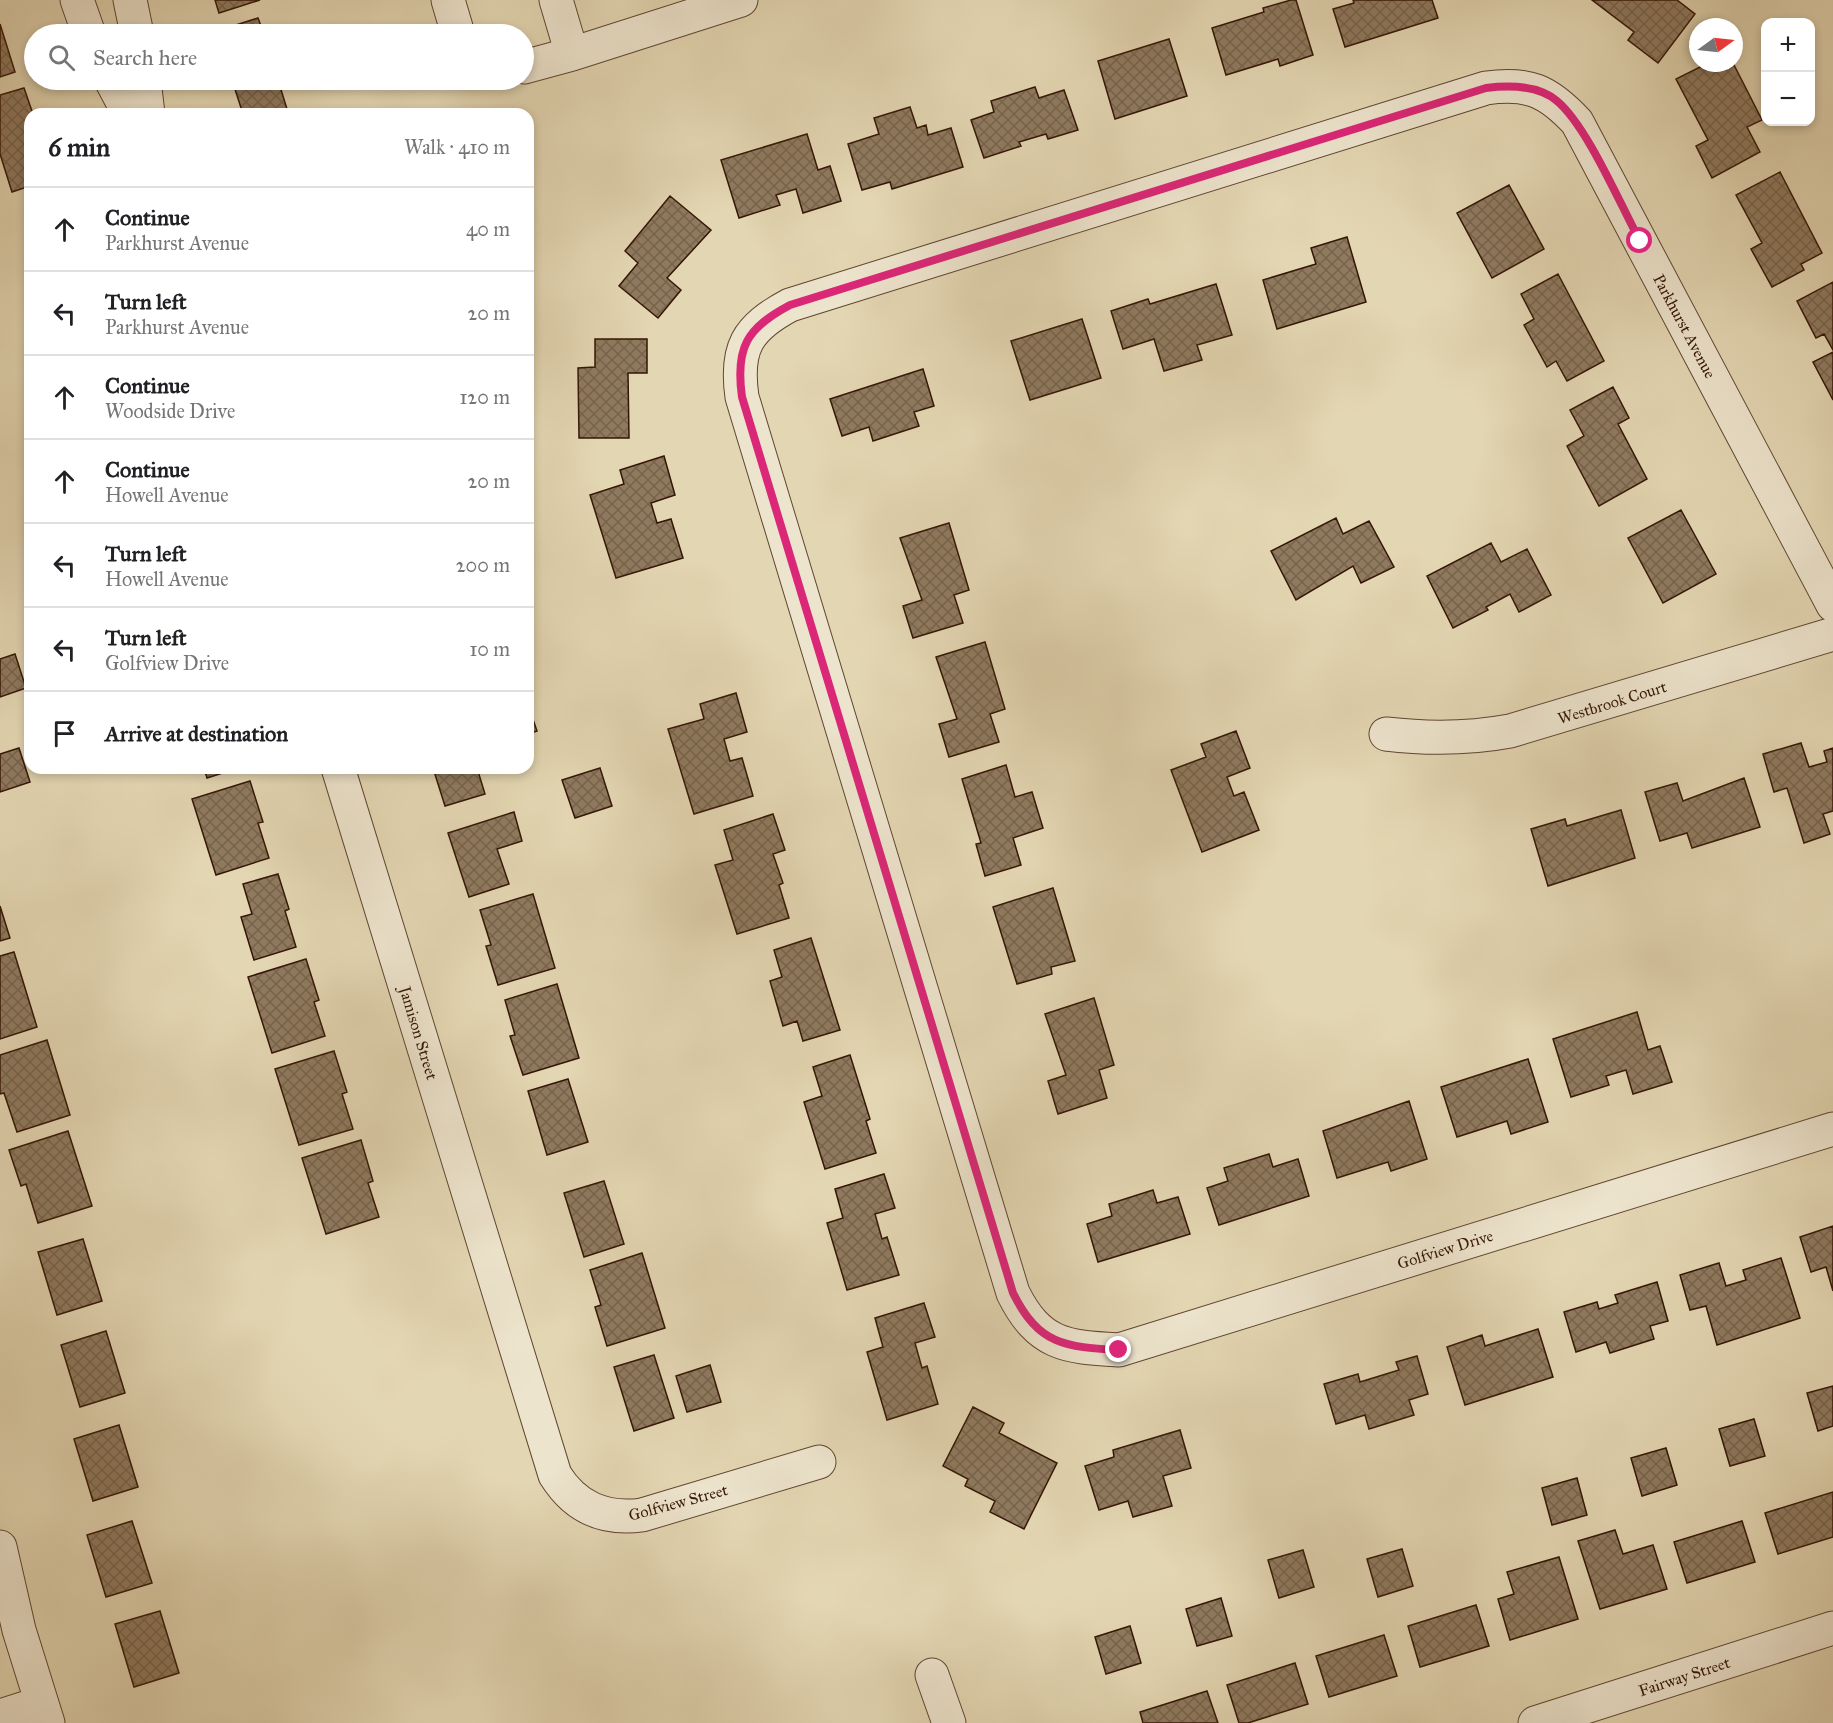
<!DOCTYPE html>
<html lang="en">
<head>
<meta charset="utf-8">
<style>
	body { margin:0; font-family:"IM FELL Great Primer",serif; background:#f6f6f6; color:#202124 }
	.controls { position:absolute; right:18px; top:18px; display:grid; overflow:hidden; border-radius:12px; box-shadow:0 3px 9px #0003 }
	.controls button { width:54px; height:54px; display:grid; place-items:center; padding:0; border:0; border-bottom:2px solid #e0e0e0; background:#fff; color:#202124; font:30px sans-serif }
	.compass { position:absolute; left:1689px; top:18px; width:54px; height:54px; border-radius:50%; background:#fff; box-shadow:0 3px 9px #0003; rotate:75deg }
	.stop { position:absolute; width:18px; height:18px; margin:-14px; border:4px solid #db2777; border-radius:50%; background:#fff }
	.stop.end { background:#db2777; border-color:#fff; box-shadow:0 2px 6px #0008 }
	.list { margin:0; padding:0; list-style:none }
	h2 { display:flex; justify-content:space-between; align-items:center; height:78px; margin:0; padding:0 24px; font-size:26px }
	h2 small { font-size:20px; font-weight:400; color:#757577 }
	.list li { display:grid; grid-template-columns:39px 1fr auto; gap:18px; align-items:center; box-sizing:border-box; height:84px; padding:0 24px; border-top:2px solid #e0e0e0 }
	.list b { display:block; font-size:22px; white-space:nowrap }
	.list p { margin:0; font-size:20px; white-space:nowrap; color:#757577 }
	.list em { font-size:20px; font-style:normal; color:#757577 }
	.icon { flex:none; width:33px; height:33px; fill:none; stroke:currentColor; stroke-width:2; stroke-linecap:round; stroke-linejoin:round }
	.map { position:relative; flex:none; width:1833px; height:1723px; overflow:hidden }
	.search { position:absolute; background:#fff; box-shadow:0 3px 9px #0003; left:24px; top:24px; width:510px; height:66px; display:flex; align-items:center; gap:15px; box-sizing:border-box; padding:0 21px; border-radius:33px; color:#757577; font-size:22px }
	.panel { position:absolute; background:#fff; box-shadow:0 3px 9px #0003; left:24px; top:108px; width:510px; height:666px; border-radius:18px }
	.map>svg:first-child { display:block }
</style>
</head>
<body>
<div class="map">
<svg width="1833" height="1723" viewBox="0 0 1833 1723">
	<defs>
		<pattern id="building-cross-hatch" width="8" height="8" patternUnits="userSpaceOnUse" patternTransform="scale(1.5)"><rect width="8" height="8" fill="#8f7a5f"/><path d="M0 0l8 8M0 8l8-8" fill="none" stroke="#76634c"/></pattern>
	</defs>
	<rect width="100%" height="100%" fill="#e3d6b2"/>
	<filter id="stains"><feTurbulence type="fractalNoise" baseFrequency=".00333" numOctaves="4"/><feColorMatrix values="0 0 0 0 .2 0 0 0 0 .09 0 0 0 0 .02 0 0 0 .5 -.17"/></filter>
	<radialGradient id="worn" r=".72"><stop offset=".6" stop-color="#630" stop-opacity="0"/><stop offset="1" stop-color="#630" stop-opacity=".3"/></radialGradient>
	<!-- building -->
	<path fill="url(#building-cross-hatch)" stroke="#351606" stroke-width="1.5" d="M215 0H260L219 13Z
		M1291 0H1296L1313 55 1280 66 1278 59 1226 75 1212 28 1264 12 1263 8Z
		M1353 0H1432L1438 18 1345 47 1333 9 1354 3Z
		M1592 0H1677L1695 14 1658 63 1628 40 1634 32Z
		M258 18 264 34H218L217 31Z
		M0 24 15 72 0 77Z
		M1169 39 1187 96 1115 119 1098 61Z
		M1708 63H1733L1762 120 1747 127 1760 152 1712 178 1696 146 1708 140 1676 79Z
		M232 80H278L287 109 272 114H243Z
		M1035 87 1039 98 1064 90 1078 130 1048 139 1046 134 1019 142 1021 146 984 158 971 120 994 112 991 101Z
		M24 88 33 114H30V186L12 192 0 154V95Z
		M910 107 917 128 926 125 928 135 951 128 963 167 892 189 890 182 862 190 848 144 879 134 874 118Z
		M807 134 818 170 830 166 841 201 803 213 796 189 776 195 780 205 739 218 721 160Z
		M1780 172 1822 253 1801 264 1804 270 1772 287 1751 249 1762 243 1736 195Z
		M1509 185 1544 249 1492 278 1457 213Z
		M670 196 711 230 667 278 681 290 658 318 619 286 638 263 625 251Z
		M1347 237 1366 302 1277 329 1263 280 1316 264 1311 248Z
		M1558 274 1604 361 1567 381 1556 361 1547 367 1524 325 1534 319 1521 294Z
		M1833 282V350L1824 334 1816 338 1797 301Z
		M1216 284 1232 335 1197 345 1202 360 1164 371 1154 339 1123 349 1111 311 1148 299 1150 304Z
		M1082 319 1101 378 1030 400 1011 341Z
		M595 339H647V373H628L629 438H579L578 368 595 367Z
		M1833 352V400L1813 362Z
		M923 369 934 406 914 412 919 426 873 441 869 427 842 436 830 399Z
		M1613 387 1629 418 1618 424 1647 479 1599 506 1567 446 1584 436 1570 410Z
		M664 456 675 495 651 503 657 523 671 519 683 558 616 578 590 495 624 484 620 470Z
		M1681 510 1716 574 1663 603 1628 538Z
		M1336 518 1343 534 1369 521 1394 567 1361 583 1353 566 1296 600 1271 551Z
		M949 523 969 590 954 595 963 623 913 638 903 606 922 600 900 538Z
		M1491 543 1501 562 1527 549 1551 595 1519 612 1510 594 1486 607 1488 610 1453 628 1427 576Z
		M985 642 1005 709 990 714 999 742 949 757 939 724 957 719 936 657Z
		M15 654 26 688 0 697V659Z
		M736 693 747 732 724 739 730 761 742 758 753 796 694 814 668 729 704 719 700 704Z
		M528 705 537 731 528 734Z
		M1236 731 1250 768 1227 777 1234 796 1244 792 1259 830 1202 852 1171 770 1206 757 1201 744Z
		M1801 743 1809 767 1827 762 1824 751 1833 748V811L1823 814 1830 834 1804 843 1787 788 1774 792 1763 754Z
		M19 748 30 782 0 792V754Z
		M1006 765 1015 797 1032 792 1043 828 1013 838 1021 865 985 876 976 844 981 843 962 779Z
		M204 768H238L207 778Z
		M433 768H477L485 794 445 806Z
		M600 768 612 806 575 818 562 780Z
		M1744 778 1760 827 1692 848 1687 833 1660 841 1645 792 1677 783 1683 801Z
		M250 781 263 822 258 823 269 858 216 875 192 799Z
		M1621 810 1635 858 1548 886 1531 829 1565 819 1567 826Z
		M514 812 522 841 497 849 509 884 469 897 448 833Z
		M773 814 785 850 773 854 783 883 779 885 789 918 737 934 715 865 733 860 724 830Z
		M278 874 289 909 285 911 296 947 254 960 241 917 252 914 243 884Z
		M1053 888 1075 961 1051 967 1052 974 1017 984 993 907Z
		M533 894 555 968 498 985 486 946 491 945 480 910Z
		M0 906 10 938 0 941Z
		M811 938 840 1030 803 1041 797 1021 783 1026 770 981 782 977 774 950Z
		M14 952 37 1027 0 1039V956Z
		M306 959 319 1000 314 1002 325 1036 272 1053 248 977Z
		M557 984 579 1058 523 1075 510 1036 515 1035 505 1000Z
		M1094 998 1114 1065 1099 1070 1107 1098 1058 1114 1048 1081 1066 1075 1045 1014Z
		M1637 1012 1648 1050 1660 1046 1672 1082 1633 1094 1626 1070 1606 1076 1609 1085 1571 1097 1553 1039Z
		M47 1040 70 1115 17 1132 4 1093 0 1094V1055Z
		M334 1051 347 1092 342 1094 353 1129 299 1145 275 1069Z
		M850 1055 870 1119 866 1121 876 1153 825 1169 804 1102 822 1096 813 1067Z
		M1528 1059 1548 1122 1511 1134 1507 1121 1457 1137 1441 1087Z
		M568 1079 588 1142 547 1155 528 1091Z
		M1409 1101 1427 1159 1391 1171 1388 1162 1337 1178 1323 1131Z
		M68 1131 92 1206 38 1223 26 1184 21 1186 9 1150Z
		M361 1140 373 1181 368 1183 379 1217 326 1234 302 1158Z
		M1269 1154 1273 1167 1298 1159 1309 1196 1219 1225 1207 1188 1228 1181 1224 1168Z
		M884 1174 895 1208 875 1214 882 1239 887 1237 899 1275 847 1290 827 1223 843 1218 835 1189Z
		M604 1181 624 1244 584 1257 564 1193Z
		M1153 1190 1157 1203 1178 1197 1190 1234 1098 1262 1087 1224 1112 1216 1109 1204Z
		M1833 1226V1291L1826 1267 1811 1272 1800 1237Z
		M83 1239 102 1301 57 1315 38 1252Z
		M642 1253 665 1328 607 1346 595 1307 601 1305 590 1270Z
		M1781 1258 1800 1318 1717 1345 1706 1306 1690 1310 1680 1275 1719 1263 1726 1286 1746 1280 1743 1270Z
		M1657 1282 1668 1321 1650 1326 1654 1339 1610 1353 1606 1342 1576 1352 1564 1312 1597 1302 1599 1309 1618 1303 1615 1295Z
		M924 1303 935 1337 915 1343 922 1368 927 1366 938 1404 887 1420 867 1352 883 1347 875 1318Z
		M1538 1329 1553 1377 1465 1405 1447 1347 1482 1335 1485 1346Z
		M106 1331 125 1393 80 1407 61 1345Z
		M654 1355 674 1418 634 1431 614 1367Z
		M1417 1356 1428 1394 1409 1400 1414 1415 1369 1429 1365 1415 1336 1424 1324 1384 1358 1374 1360 1382 1399 1370 1396 1362Z
		M710 1365 721 1402 687 1412 676 1376Z
		M1833 1386V1426L1818 1431 1807 1393Z
		M973 1407 1004 1423 999 1433 1057 1463 1024 1529 990 1512 995 1501 965 1486 968 1479 943 1466Z
		M1754 1419 1765 1456 1730 1466 1719 1429Z
		M119 1425 138 1487 93 1501 74 1439Z
		M1180 1430 1191 1468 1163 1476 1172 1506 1133 1517 1128 1501 1099 1510 1085 1466 1114 1457 1113 1450Z
		M1666 1448 1677 1485 1642 1496 1631 1458Z
		M1577 1478 1587 1515 1552 1525 1542 1488Z
		M1833 1492V1537L1778 1554 1765 1513Z
		M132 1521 152 1583 106 1597 87 1535Z
		M1742 1521 1755 1562 1687 1583 1674 1542Z
		M1615 1530 1623 1554 1653 1545 1667 1589 1600 1609 1578 1541Z
		M1402 1549 1413 1586 1378 1597 1367 1559Z
		M1303 1550 1314 1587 1279 1598 1268 1560Z
		M1559 1557 1578 1619 1510 1640 1498 1599 1514 1594 1507 1572Z
		M1221 1598 1232 1636 1197 1646 1186 1609Z
		M1476 1605 1489 1646 1420 1667 1408 1626Z
		M160 1611 179 1673 134 1687 115 1624Z
		M1130 1626 1141 1663 1106 1674 1095 1637Z
		M1384 1635 1397 1676 1329 1697 1316 1656Z
		M1295 1663 1308 1704 1248 1723H1239L1227 1685Z
		M1207 1691 1218 1723H1143L1140 1712Z"/>
	<g fill="none" stroke-linecap="round" stroke-linejoin="round">
		<!-- minor casing -->
		<g stroke="#604631" stroke-width="35">
			<path id="minor" d="M77 0 89 34
				M130 0 137 34
				M448 0 458 34
				M556 0 572 54
				M524 67 572 54 741 0
				M111 80 129 114
				M144 80 148 114
				M1833 605 1577 122C1548 91 1529 82 1486 88L790 305C747 328 735 348 742 397L1013 1293C1039 1345 1065 1347 1119 1350L1833 1129
				M1386 734C1429 739 1467 739 1510 731L1833 634
				M338 768 555 1475C575 1507 604 1520 642 1515L819 1462
				M0 1547 19 1630 48 1723
				M932 1675 949 1723
				M0 1716 41 1703
				M1535 1723 1833 1628"/>
		</g>
		<!-- minor -->
		<use href="#minor" stroke="#ede4cd" stroke-width="33"/>
	</g>
	<g fill="none" stroke-linecap="round" stroke-linejoin="round">
		<!-- route -->
		<path stroke="#db2777" stroke-width="8" d="M1119 1350C1065 1347 1039 1345 1013 1293L742 397C735 347 747 328 790 305L1486 88C1510 85 1538 85 1557 101 1587 126 1620 204 1640 241"/>
	</g>
	<g text-anchor="middle" stroke-width="5" stroke-linejoin="round" paint-order="stroke">
		<!-- street labels -->
		<g font-size="16" fill="#351606" stroke="#ede4cd">
			<text transform="translate(1685 326) rotate(62)" y="6">Parkhurst Avenue</text>
			<text transform="translate(1612 702) rotate(-17)" y="6">Westbrook Court</text>
			<text transform="translate(419 1033) rotate(73)" y="6">Jamison Street</text>
			<text transform="translate(1445 1249) rotate(-17)" y="6">Golfview Drive</text>
			<text transform="translate(678 1502) rotate(-15)" y="6">Golfview Street</text>
			<text transform="translate(1684 1676) rotate(-18)" y="6">Fairway Street</text>
		</g>
	</g>
	<rect width="100%" height="100%" filter="url(#stains)"/>
	<rect width="100%" height="100%" fill="url(#worn)"/>
</svg>
<div class="controls">
<button>+</button>
<button>−</button>
</div>
<svg class="compass" viewBox="-18 -18 36 36"><path d="M0-13l5 13h-10z" fill="#e53935"/><path d="M0 13l5-13h-10z" fill="#757577"/></svg>
<div class="stop" style="left:1640px;top:241px"></div>
<div class="stop end" style="left:1119px;top:1350px"></div>
<div class="search"><svg class="icon" aria-label="search" viewBox="0 0 24 24"><circle cx="10" cy="10" r="6"/><path d="M15 15l6 6"/></svg>Search here</div>
<section class="panel">
<h2>6 min<small>Walk · 410 m</small></h2>
<ul class="list">
<li><svg class="icon" aria-label="ahead" viewBox="0 0 24 24"><path d="M12 20V5M6 11l6-6 6 6"/></svg><div><b>Continue</b><p>Parkhurst Avenue</p></div><em>40 m</em></li>
<li><svg class="icon" aria-label="left" viewBox="0 0 24 24"><path d="M17 20v-9H6M10 6l-5 5 5 5"/></svg><div><b>Turn left</b><p>Parkhurst Avenue</p></div><em>20 m</em></li>
<li><svg class="icon" aria-label="ahead" viewBox="0 0 24 24"><path d="M12 20V5M6 11l6-6 6 6"/></svg><div><b>Continue</b><p>Woodside Drive</p></div><em>120 m</em></li>
<li><svg class="icon" aria-label="ahead" viewBox="0 0 24 24"><path d="M12 20V5M6 11l6-6 6 6"/></svg><div><b>Continue</b><p>Howell Avenue</p></div><em>20 m</em></li>
<li><svg class="icon" aria-label="left" viewBox="0 0 24 24"><path d="M17 20v-9H6M10 6l-5 5 5 5"/></svg><div><b>Turn left</b><p>Howell Avenue</p></div><em>200 m</em></li>
<li><svg class="icon" aria-label="left" viewBox="0 0 24 24"><path d="M17 20v-9H6M10 6l-5 5 5 5"/></svg><div><b>Turn left</b><p>Golfview Drive</p></div><em>10 m</em></li>
<li><svg class="icon" aria-label="arrive" viewBox="0 0 24 24"><path d="M6 21V4h12l-3 4 3 4H6"/></svg><div><b>Arrive at destination</b></div></li>
</ul>
</section>
</div>
</body>
</html>
